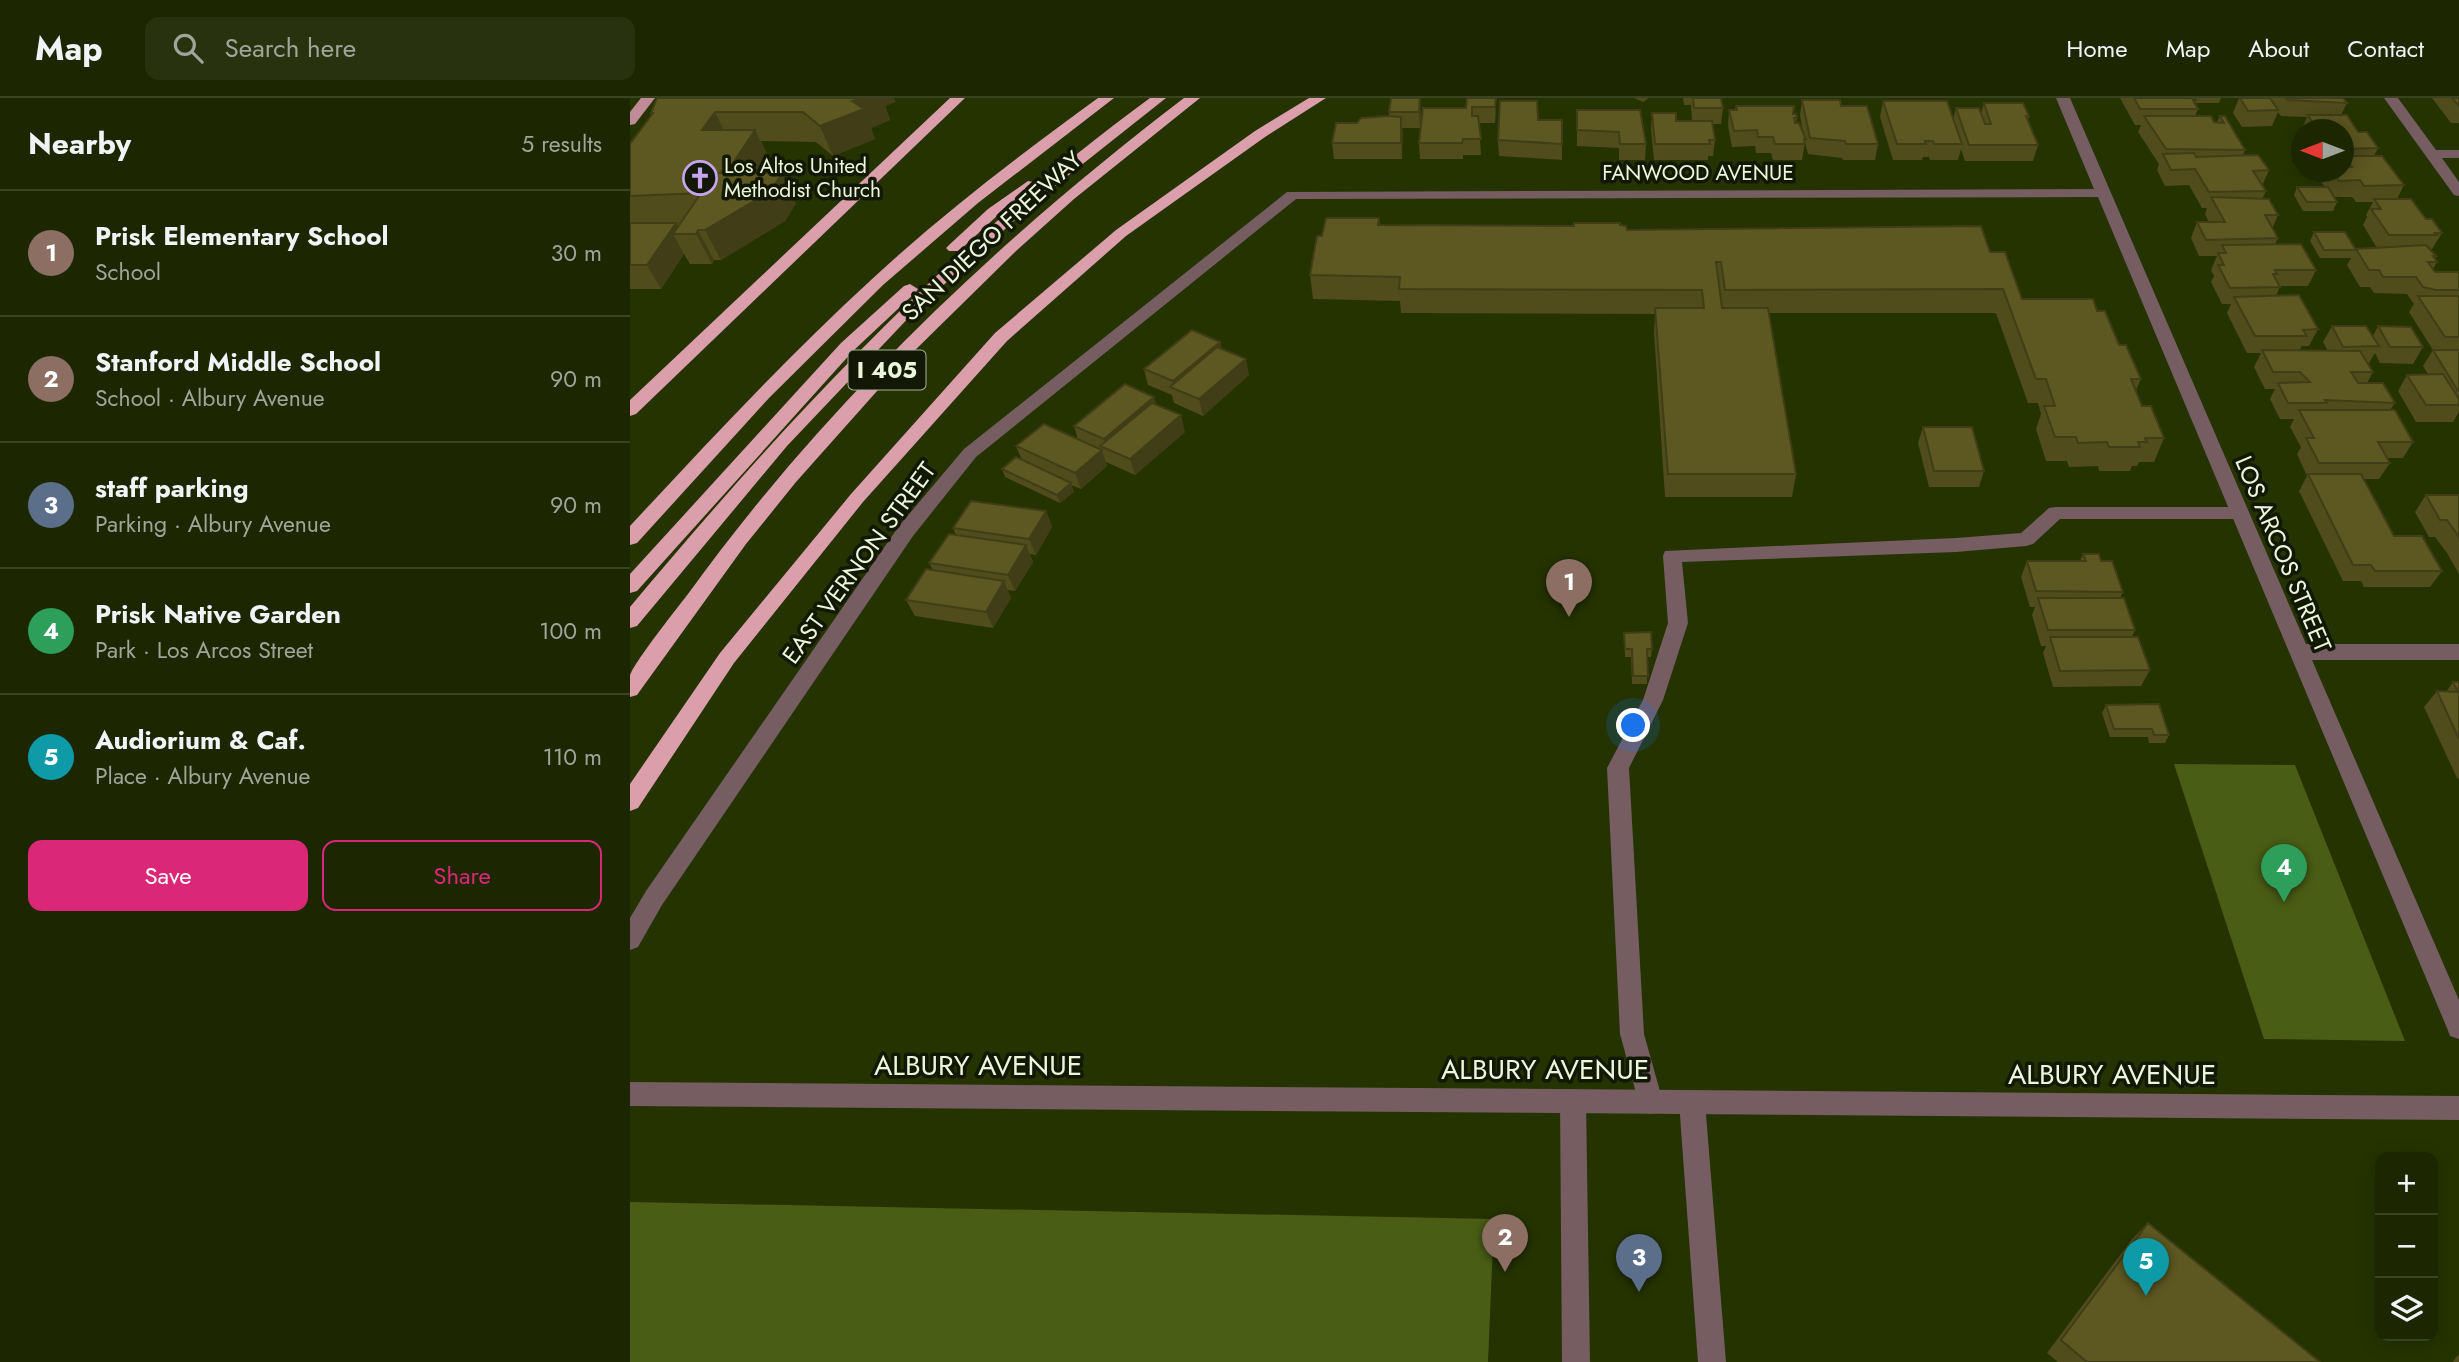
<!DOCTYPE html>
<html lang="en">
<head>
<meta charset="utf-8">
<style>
	body { margin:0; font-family:Jost,sans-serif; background:#29320f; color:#f1f3f6 }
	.controls { position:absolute; right:21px; bottom:21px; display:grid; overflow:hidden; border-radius:14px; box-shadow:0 4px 18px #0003 }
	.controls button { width:63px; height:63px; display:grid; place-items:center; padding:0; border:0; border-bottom:2px solid #3a4322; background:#1c2600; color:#f1f3f6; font:35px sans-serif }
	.compass { position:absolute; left:1661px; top:21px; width:63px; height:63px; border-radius:50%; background:#1c2600; box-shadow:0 4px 18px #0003; rotate:270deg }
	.you { position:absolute; left:1004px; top:628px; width:24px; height:24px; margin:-18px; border:5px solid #fff; border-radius:50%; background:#1a73e8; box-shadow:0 0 0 10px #1a73e833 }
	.badge { display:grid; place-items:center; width:46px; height:46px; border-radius:50%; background:#db2777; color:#fff; font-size:23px; font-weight:700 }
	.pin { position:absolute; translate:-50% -58px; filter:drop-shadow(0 2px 4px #0008) }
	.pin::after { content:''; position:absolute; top:37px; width:24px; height:21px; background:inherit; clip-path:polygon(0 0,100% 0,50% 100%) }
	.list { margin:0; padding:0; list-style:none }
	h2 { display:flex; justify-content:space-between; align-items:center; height:91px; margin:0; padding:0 28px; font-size:30px }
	h2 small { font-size:23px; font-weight:400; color:#a0a599 }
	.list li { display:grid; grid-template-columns:46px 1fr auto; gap:21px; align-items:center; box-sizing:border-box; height:126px; padding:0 28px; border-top:2px solid #3a4322 }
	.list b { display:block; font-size:26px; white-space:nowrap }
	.list p { margin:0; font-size:23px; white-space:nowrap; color:#a0a599 }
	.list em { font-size:23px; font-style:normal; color:#a0a599 }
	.actions { display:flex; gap:14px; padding:21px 28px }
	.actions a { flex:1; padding:16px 0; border:2px solid #db2777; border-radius:14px; text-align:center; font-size:24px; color:#db2777 }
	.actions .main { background:#db2777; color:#fff }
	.icon { flex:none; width:38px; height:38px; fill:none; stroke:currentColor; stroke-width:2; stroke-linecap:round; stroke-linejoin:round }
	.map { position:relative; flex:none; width:1829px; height:1264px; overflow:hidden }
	header { display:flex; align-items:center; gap:42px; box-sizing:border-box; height:98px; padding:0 35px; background:#1c2600; border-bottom:2px solid #3a4322 }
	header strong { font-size:33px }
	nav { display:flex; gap:38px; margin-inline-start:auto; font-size:24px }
	.search { width:490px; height:63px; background:#29320f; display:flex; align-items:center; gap:18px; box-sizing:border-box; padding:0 24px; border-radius:14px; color:#a0a599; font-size:26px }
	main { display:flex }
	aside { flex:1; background:#1c2600 }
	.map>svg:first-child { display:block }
</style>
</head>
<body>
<header>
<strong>Map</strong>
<div class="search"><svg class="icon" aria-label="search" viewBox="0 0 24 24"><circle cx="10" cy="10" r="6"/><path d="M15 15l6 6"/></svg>Search here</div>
<nav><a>Home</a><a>Map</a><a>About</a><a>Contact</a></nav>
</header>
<main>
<aside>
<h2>Nearby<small>5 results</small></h2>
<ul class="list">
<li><span class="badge" style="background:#8d6e63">1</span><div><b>Prisk Elementary School</b><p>School</p></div><em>30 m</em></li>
<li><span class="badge" style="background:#8d6e63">2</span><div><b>Stanford Middle School</b><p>School · Albury Avenue</p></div><em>90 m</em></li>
<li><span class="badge" style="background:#5c6f8a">3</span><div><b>staff parking</b><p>Parking · Albury Avenue</p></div><em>90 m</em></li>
<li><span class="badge" style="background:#2e9e5b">4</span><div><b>Prisk Native Garden</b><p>Park · Los Arcos Street</p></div><em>100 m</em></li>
<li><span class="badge" style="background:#0f9aa8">5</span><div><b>Audiorium &amp; Caf.</b><p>Place · Albury Avenue</p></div><em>110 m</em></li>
</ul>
<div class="actions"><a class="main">Save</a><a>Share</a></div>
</aside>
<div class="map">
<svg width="1829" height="1264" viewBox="0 0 1829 1264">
	<rect width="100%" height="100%" fill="#253300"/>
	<!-- green -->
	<path fill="#495d15" d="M1544 666 1665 667 1775 943 1634 941Z
		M0 1104 864 1121 858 1264H0Z"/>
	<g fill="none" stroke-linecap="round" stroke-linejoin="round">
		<!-- lane -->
		<path fill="#765d62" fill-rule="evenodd" d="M1426 409H1609L1616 410 1618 415 1616 420 1609 421H1430L1403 446 1396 448 1326 454 1052 464 1058 525 1033 602 999 670 1014 936 1033 1004 1029 1013 1020 1016 1011 1013 990 936 977 670 1013 602 1038 525 1033 458 1035 453 1326 440 1391 435 1419 410Z
			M943 991 952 994 956 1003 960 1264H932L930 1003 934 994Z
			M1062 992 1071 995 1075 1004 1096 1264H1068L1049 1004 1053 995Z"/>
		<!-- street -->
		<path fill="#765d62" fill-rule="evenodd" d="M1426 0H1440L1676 546H1829V562H1682L1829 902V941L1820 938 1817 930 1468 99 666 101 346 359 283 438 32 807 8 849 0 852V820L16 793 269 428 334 351 657 94 1464 91Z
			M1754 0H1768L1806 52H1829V60H1812L1829 84V98L1824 97Z
			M0 984 1829 998V1022L0 1008Z"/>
		<!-- primary -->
		<path fill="#bf8b97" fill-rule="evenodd" d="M11 0H25L5 26 0 27V14Z"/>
		<!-- highway -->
		<path fill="#db9eab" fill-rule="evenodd" d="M320 0H335L6 316 0 318V302Z
			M468 0H484L348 105 253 187 139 300 7 445 0 447V428C78 344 156 260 241 182 312 116 390 57 468 0Z
			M520 0H536L406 103 285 213 157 348 7 528 0 530V509C161 317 317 149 520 0Z
			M554 0H570L444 101 385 154 272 265 166 384 116 446 7 597 0 599C0 592 0 584 0 578 2 567 48 509 58 496 196 305 368 142 554 0Z
			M679 0H696L635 39 496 138 377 243 233 404 104 565 8 710 0 713V686L90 555 221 396 365 235 486 132 625 33Z
			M398 83 403 84 405 87 403 90 368 117 329 153H319L316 150 319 147 358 111Z
			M280 186 288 191 286 194 223 253 7 493 0 495V476L211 245 274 188Z"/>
	</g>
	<!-- wall -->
	<path fill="#504c1c" d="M27 0H264L265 4 255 8 260 22 241 30 245 41 203 58 186 44 131 43 139 61 130 75 166 105 155 123 91 162H84L82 166H60L54 156 31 191H0V46L22 17 21 15Z
		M761 0 791 14 790 30H772V61H704L702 45 727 25 759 18Z
		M837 0 866 10 865 25H849L851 57H833V61H790L789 45 836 10Z
		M1004 0H1019L1013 4Z
		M1053 0H1091L1093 10 1091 26H1082L1085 42 1083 58H1078V62H1024L1021 31 1022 15 1046 23H1062L1061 7H1054Z
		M1490 0H1591L1589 5H1565L1568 11 1565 18 1587 24 1590 18 1615 52 1613 57 1639 72 1632 88 1636 93 1632 101 1648 117 1642 131 1648 140 1645 146 1686 172 1678 188H1650L1646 198 1688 231 1679 248H1672L1669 253H1698L1693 244 1702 228 1743 238 1748 228 1793 249 1783 266 1750 265 1745 255 1739 265H1738L1743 274 1737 285 1765 305 1760 312 1783 344 1773 360H1757L1760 365 1749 381H1734L1764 438 1812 473 1800 489H1734L1731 483H1713L1669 393 1677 378 1667 356 1671 349 1660 329 1664 321H1650L1640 301 1645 291H1635L1624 269 1631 255H1617L1597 215 1601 206H1592L1581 184 1584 178 1581 172 1587 158H1569L1561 140 1567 124H1579L1575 116 1577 110H1572L1559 87 1535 88 1527 72 1529 66 1508 34 1511 27H1505Z
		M1609 0H1713L1717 5 1711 17 1728 34 1748 50 1744 58 1774 87 1767 101 1796 121 1812 135 1802 151H1800L1806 158 1805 161 1807 164 1803 171 1805 174H1829V314L1823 324H1786L1768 293 1777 277 1798 276 1793 268 1803 252 1779 214 1784 206 1777 196 1744 195 1740 189H1730L1717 167 1721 160H1690L1680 143 1684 134 1726 151 1747 150 1733 127 1737 119 1736 117 1743 104H1726L1722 99H1704L1707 104 1703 113H1673L1664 97 1667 89H1695L1692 85 1698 74H1713V32H1671V34V33L1677 19 1651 18 1648 14 1642 28 1612 29 1603 15Z
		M1802 0H1829V25H1821Z
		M1172 2 1211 8 1248 46 1245 62H1213L1212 60 1178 56 1175 45 1172 62H1143L1141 55H1126L1125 48 1102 49 1098 28 1099 12H1105L1106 8 1163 16 1167 20 1166 25 1173 34 1170 18Z
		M1253 3 1323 21 1326 10 1351 15 1354 5 1399 18 1398 23 1408 47 1403 63H1335L1331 51 1328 62H1300L1299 59H1293L1292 62H1263L1250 19Z
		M947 12 1016 46 1015 62H989V50L947 48Z
		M908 22 932 46V62L869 58 868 42Z
		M1671 38V66L1664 54Z
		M749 120 750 127H990L997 132 1360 154 1392 201 1467 213 1511 281 1506 292 1512 308 1534 340 1524 364H1509L1507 368H1502L1500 373H1469L1468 368 1439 369 1437 363H1416L1406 331 1411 316 1408 305H1398L1366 215H1139L1166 376 1162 399H1035L1024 234 1025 216 771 215 770 203 683 201 680 177Z
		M590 244 592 251 619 277 573 318 544 305 542 297 518 287 514 271Z
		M527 307 555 334 505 377 476 364 477 368 451 391 441 387 444 394 430 405 375 379 372 371 392 362 386 348 448 341 444 328Z
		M1293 329 1354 373 1349 389H1299L1288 345Z
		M1796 397H1829V476L1817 455 1805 439H1799L1785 414Z
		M416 413 422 429 406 457 400 456 403 464 385 493 377 492 381 500 363 530 285 518 276 502 303 472 299 465 326 437 323 430Z
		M1453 456 1471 463 1493 494 1490 500 1505 532 1502 539 1520 572 1511 588 1423 589 1413 555 1416 548H1411L1402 517 1405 509H1400L1391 479 1397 463H1450Z
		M994 535 1022 551 1021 559H1017V586H1002L1001 559H995Z
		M1823 584H1829V681L1827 680 1794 609 1807 593 1816 594Z
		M1476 607 1539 637 1535 645H1519L1518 639H1480L1472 615Z
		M1518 1125 1690 1264H1428L1417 1255 1502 1141Z
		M1829 1257V1264H1823L1826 1259Z"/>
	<!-- shaded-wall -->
	<path fill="#413e17" d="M231 0H264L265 4 255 8 260 22 241 30 245 41 203 58 190 28 222 3Z
		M790 0 791 14 790 30 789 14Z
		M866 0V10L865 25V9Z
		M85 14 99 43 72 32Z
		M771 19 773 35 772 61 771 45Z
		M125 32 139 61 114 100 99 71Z
		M152 75 166 105 155 123 91 162 75 132Z
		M46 125 52 136H43L54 156 31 191 17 167Z
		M68 132 84 162 82 166 66 136Z
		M590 244 594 260 545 291 543 283Z
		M616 261 619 277 573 318 569 301Z
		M524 299 529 315 477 350 474 341Z
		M551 317 555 334 505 377 500 361Z
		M472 352 477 368 451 391 445 375Z
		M441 385 444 394 430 405 427 397Z
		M416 413 422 429 406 457 399 441Z
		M396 447 403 464 385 493 378 477Z
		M374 483 381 500 363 530 356 514Z"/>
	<!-- building -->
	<path fill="#5d5821" stroke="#413e17" stroke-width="2" d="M27 0H231L222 3 234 11 190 28 173 14H85L72 32H125L99 71H94L90 75H152L141 93 75 132H68L66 136H43L71 95 0 98V46L23 15H21Z
		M761 0H790L789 14H759Z
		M837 0H866L865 9H842V18H848L851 41H833L832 45H789L793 10H836Z
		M1063 0H1091L1093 10H1064Z
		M1504 0H1565L1566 2H1563L1568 11H1510Z
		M1610 0H1640L1648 12 1618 13Z
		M1656 0H1713L1717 5 1658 2Z
		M1822 0H1829V8Z
		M1172 2H1210L1211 8H1237L1248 46H1216L1215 43 1180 40Z
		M870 3H907L908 22H932V46L868 42Z
		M1253 3H1317L1332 46H1304L1303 43H1295L1296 46H1267Z
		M1354 5H1393L1399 18H1396L1408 47H1339L1326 10H1349L1355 26H1361Z
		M1106 8H1164L1163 16H1166L1167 20H1164L1165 25H1169L1176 41H1174L1175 46H1145L1143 39H1128L1127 32 1104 33 1099 12H1107Z
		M947 12H1010L1016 46H990L989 34 947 32Z
		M1022 15H1046V23H1082L1085 42H1079L1080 46H1025Z
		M1678 17H1717L1728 34H1737L1748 50 1713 51V32H1687Z
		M758 18 771 19V45H702L706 25H727L731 20Z
		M1514 18H1581L1584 24 1594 25 1590 18H1595L1615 52 1536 51Z
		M1564 55 1566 59 1628 57 1639 72 1623 73 1636 93 1579 94 1565 71 1541 72 1533 56Z
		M1714 58H1752L1774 87 1734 88 1730 82 1709 83 1703 74H1713V69H1722Z
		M1667 89H1698L1707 104H1677Z
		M1581 99 1639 101 1648 117H1635L1648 140 1576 142 1567 124H1595Z
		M1744 101H1781L1796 121H1802L1812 135H1805L1807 137H1759L1741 111H1751Z
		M696 120H749L748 127 944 128V125H990V127L996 128 997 132 1351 128 1360 154H1375L1392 201H1463L1467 213H1475L1489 247H1496L1511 281H1501L1512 308H1521L1534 340H1515L1517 344H1508L1510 349H1479L1477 344 1448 345 1446 339H1425L1414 308H1425L1416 281H1406L1373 191 1095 192 1091 164H1086L1092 210H1138L1166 376H1038L1025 210H1074L1072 192 769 191 770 179 680 177 687 138H692Z
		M0 125H46L17 167H0Z
		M1684 134H1715L1726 152H1694Z
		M1671 146 1686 172H1645L1647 176H1643L1650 189 1600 190 1588 167H1594L1588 155H1596L1592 147Z
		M1796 147 1806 158H1803L1807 164H1798L1805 174H1829V192H1806L1793 189 1786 179H1753L1749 172H1739L1726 151Z
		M1669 197 1688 231 1673 232 1677 238H1625L1604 199Z
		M1788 198H1829V239H1815Z
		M1702 228H1736L1749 248 1713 249Z
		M1748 228 1781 229 1793 249H1760Z
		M562 232 590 244 543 283 514 271Z
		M587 249 616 261 569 301 540 289Z
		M1632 252 1730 253 1743 274H1721L1728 285H1753L1765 305 1695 302 1697 305H1658L1648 285 1680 284 1670 274H1643Z
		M1803 252H1829V293H1828Z
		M1813 276 1829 301V307H1796L1777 277Z
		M495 286 524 299 474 341 444 328Z
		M522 305 551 317 500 361 470 348Z
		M1669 312H1765L1783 344H1748L1760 365H1689L1676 340H1684Z
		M414 326 472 352 445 375 386 348Z
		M1293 329H1342L1354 373H1304Z
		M386 359 441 385 427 397 372 371Z
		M1678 376H1731L1764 438H1792L1812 473H1745L1741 467H1723Z
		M1796 397H1829V439L1817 422H1810Z
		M341 403 416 413 399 441 323 430Z
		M319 436 396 447 378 477 299 465Z
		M1453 456H1469L1471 463H1482L1493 494 1406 493 1397 463H1456Z
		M296 471 374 483 356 514 276 502Z
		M1408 500H1494L1505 532H1418Z
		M1021 534 1022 551H1017L1018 578H1003L1002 551H995L994 535Z
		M1420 539H1508L1520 572 1430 573Z
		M1823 584H1829V641L1807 593 1828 594Z
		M1529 606 1539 637H1524L1522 631H1484L1476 607Z
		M1518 1125 1690 1264H1457L1431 1242Z"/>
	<!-- icons -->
	<defs>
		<g id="church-ring" transform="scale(1.75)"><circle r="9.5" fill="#121805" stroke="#c6a6f0" stroke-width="1.5"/><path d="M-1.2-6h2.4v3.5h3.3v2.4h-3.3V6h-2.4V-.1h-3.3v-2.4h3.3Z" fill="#c6a6f0"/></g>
	</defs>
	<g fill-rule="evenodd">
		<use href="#church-ring" x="70" y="80"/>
	</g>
	<g text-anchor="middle" stroke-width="7" stroke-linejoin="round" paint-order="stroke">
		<!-- far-poi labels -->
		<g font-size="21" fill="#ecf6db" stroke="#121805" text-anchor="start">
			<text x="94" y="75">Los Altos United<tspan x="94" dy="24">Methodist Church</tspan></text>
		</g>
		<!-- far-street labels -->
		<g font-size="21" fill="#ecf6db" stroke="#121805">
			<text x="1068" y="82">FANWOOD AVENUE</text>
		</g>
		<!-- shield labels -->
		<rect fill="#121805" stroke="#abb39b" stroke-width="2" x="218.5" y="252.5" width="77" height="39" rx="5"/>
		<g font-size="23" font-weight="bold" fill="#ecf6db">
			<text x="257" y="280">I 405</text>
		</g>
		<!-- street labels -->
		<g font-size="24" fill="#ecf6db" stroke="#121805">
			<text transform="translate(362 138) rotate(-43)" y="8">SAN DIEGO FREEWAY</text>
			<text transform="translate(1653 456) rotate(67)" y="8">LOS ARCOS STREET</text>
			<text transform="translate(229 465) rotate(-54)" y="8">EAST VERNON STREET</text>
		</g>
		<!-- near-street labels -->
		<g font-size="28" fill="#ecf6db" stroke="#121805">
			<text x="348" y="977">ALBURY AVENUE</text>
			<text x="915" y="981">ALBURY AVENUE</text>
			<text x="1482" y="986">ALBURY AVENUE</text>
		</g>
	</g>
</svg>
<div class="controls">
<button>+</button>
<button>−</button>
<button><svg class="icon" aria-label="layers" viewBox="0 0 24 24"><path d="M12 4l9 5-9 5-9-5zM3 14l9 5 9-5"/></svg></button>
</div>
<svg class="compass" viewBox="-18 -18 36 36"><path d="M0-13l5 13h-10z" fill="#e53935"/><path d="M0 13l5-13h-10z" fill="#a0a599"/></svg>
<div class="you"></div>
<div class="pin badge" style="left:939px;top:519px;background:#8d6e63">1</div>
<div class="pin badge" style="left:875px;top:1174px;background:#8d6e63">2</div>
<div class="pin badge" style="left:1009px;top:1194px;background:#5c6f8a">3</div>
<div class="pin badge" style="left:1654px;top:804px;background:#2e9e5b">4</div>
<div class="pin badge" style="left:1516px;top:1198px;background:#0f9aa8">5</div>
</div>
</main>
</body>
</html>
